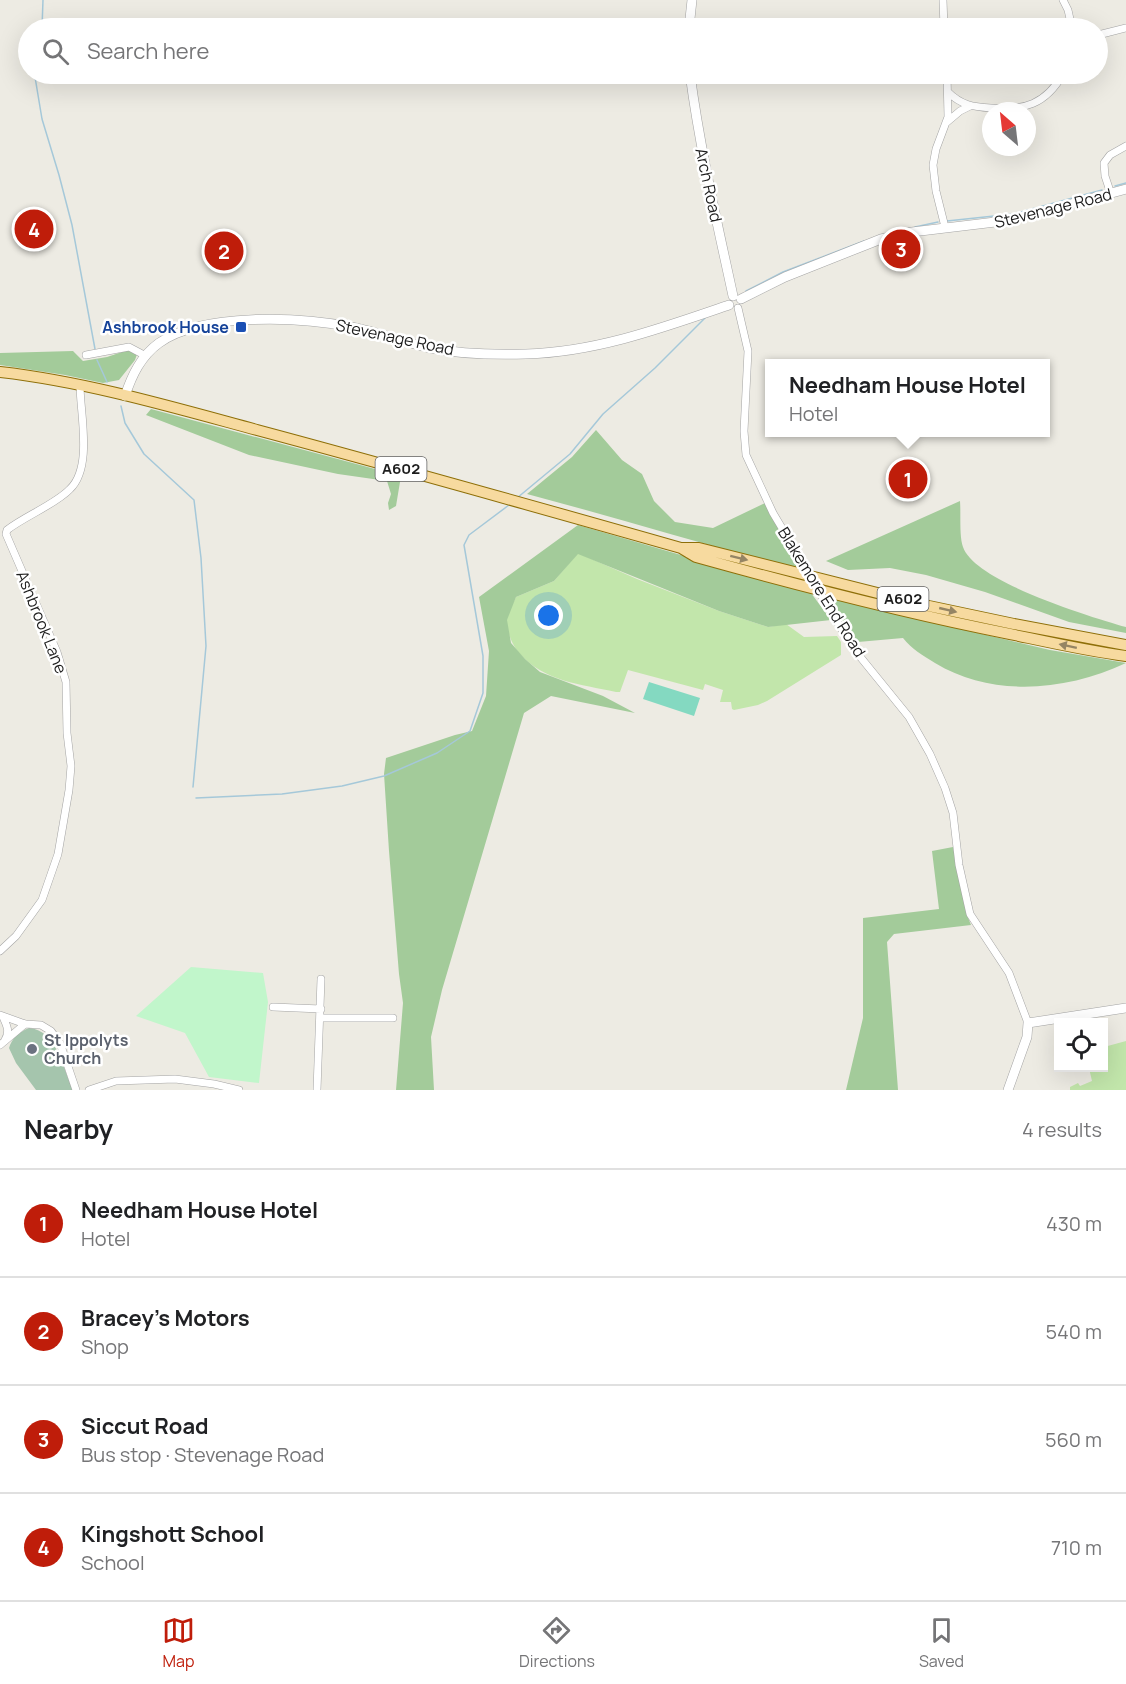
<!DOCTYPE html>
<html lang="en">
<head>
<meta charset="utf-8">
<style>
	body { margin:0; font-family:Manrope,sans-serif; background:#f6f6f6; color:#202124 }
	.controls { position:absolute; right:18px; bottom:18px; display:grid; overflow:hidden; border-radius:0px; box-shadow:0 6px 24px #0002 }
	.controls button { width:54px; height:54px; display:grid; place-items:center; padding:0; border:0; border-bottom:2px solid #e0e0e0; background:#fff; color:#202124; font:30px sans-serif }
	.compass { position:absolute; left:982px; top:102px; width:54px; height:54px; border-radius:50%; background:#fff; box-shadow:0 6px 24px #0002; rotate:332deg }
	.you { position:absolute; left:549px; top:616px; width:21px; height:21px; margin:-15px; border:4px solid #fff; border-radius:50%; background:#1a73e8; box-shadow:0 0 0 9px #1a73e833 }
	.badge { display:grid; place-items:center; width:39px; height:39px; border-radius:50%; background:#bf1d0a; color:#fff; font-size:20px; font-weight:700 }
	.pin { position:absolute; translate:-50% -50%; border:3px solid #fff; box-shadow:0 2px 6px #0006 }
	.popup { position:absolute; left:765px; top:359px; width:285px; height:78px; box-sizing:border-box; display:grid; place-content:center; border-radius:0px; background:#fff; filter:drop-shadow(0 2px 4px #0005); font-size:20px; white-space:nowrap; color:#757577 }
	.popup b { font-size:22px; color:#202124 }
	.popup::after { content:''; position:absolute; left:50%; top:100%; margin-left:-12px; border:12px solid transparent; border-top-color:#fff }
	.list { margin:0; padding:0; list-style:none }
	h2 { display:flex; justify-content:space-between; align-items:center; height:78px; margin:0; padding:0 24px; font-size:26px }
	h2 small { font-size:20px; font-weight:400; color:#757577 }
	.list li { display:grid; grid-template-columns:39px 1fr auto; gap:18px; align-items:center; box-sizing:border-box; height:108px; padding:0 24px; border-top:2px solid #e0e0e0 }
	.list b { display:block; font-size:22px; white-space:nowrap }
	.list p { margin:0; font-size:20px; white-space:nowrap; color:#757577 }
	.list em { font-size:20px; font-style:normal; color:#757577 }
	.icon { flex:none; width:33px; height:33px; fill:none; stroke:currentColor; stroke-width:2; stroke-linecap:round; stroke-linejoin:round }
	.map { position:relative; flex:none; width:1126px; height:1090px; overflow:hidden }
	.search { position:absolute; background:#fff; box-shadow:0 6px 24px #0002; left:18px; right:18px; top:18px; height:66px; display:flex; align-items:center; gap:15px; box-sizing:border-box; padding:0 21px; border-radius:33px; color:#757577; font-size:22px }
	.sheet { height:510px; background:#fff }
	nav { display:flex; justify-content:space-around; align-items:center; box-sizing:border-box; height:84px; border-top:2px solid #e0e0e0; background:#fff; font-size:16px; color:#757577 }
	nav a { display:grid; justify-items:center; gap:3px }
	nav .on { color:#bf1d0a }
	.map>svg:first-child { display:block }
</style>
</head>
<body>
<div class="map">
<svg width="1126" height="1090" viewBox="0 0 1126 1090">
	<rect width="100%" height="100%" fill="#edebe3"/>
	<!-- grass -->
	<path fill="#c2e6ab" d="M578 553 637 579 719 611 768 627 786 624 804 637 837 636 841 642V655L767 701 758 705 734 710 732 709 731 702H720L723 690 705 684 703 690 628 670 620 692H616C580 684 545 682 519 653 512 644 506 631 507 619 508 612 513 604 516 597L554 581Z
		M1126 1041V1090H1070V1087L1078 1083 1080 1086 1092 1081 1089 1068H1104V1047Z"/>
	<!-- forest -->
	<path fill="#a3cb9a" d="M128 350 137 354 135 360 119 380 103 383 65 375 0 365V353L73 351 83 361 107 357Z
		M151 409 401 476 396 506 389 510 388 503 391 494 387 481 338 474 249 455 146 415Z
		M596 430 622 460 642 474 654 501 675 522 713 528 765 503 800 569C708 546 618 518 527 494L572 457Z
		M960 501C961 514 959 536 963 547 975 582 1091 617 1126 627V633L1069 622 985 592 926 575 890 568 848 570 826 561Z
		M578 525 811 593 831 620 768 627 719 611 578 554 554 581 516 597 507 620 511 643 525 659 540 672 603 696 635 713 551 696 524 713 442 990 431 1037 434 1090H396L403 1003 399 974 389 851 384 774 386 758 455 735 472 731 486 696 489 651 479 597Z
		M831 598 1050 650 1126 663C1066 691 993 698 935 663 922 655 912 649 903 638L858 642 846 627Z
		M953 847 967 915 971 925 894 934 887 942 898 1090H846L863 1018V918L939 909 932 851Z"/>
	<!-- cemetery -->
	<path fill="#a5c5ad" d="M29 1028C57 1030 63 1069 73 1090H36L16 1063 9 1048C12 1038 19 1032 29 1028Z"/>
	<!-- park -->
	<path fill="#c1f6cb" d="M191 967 263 973 268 1002 259 1083 209 1077 185 1033 136 1016Z"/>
	<!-- pitch -->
	<path fill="#84d9c1" d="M649 682 700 698 694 716 643 699Z"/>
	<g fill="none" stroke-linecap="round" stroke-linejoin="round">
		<!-- stream -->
		<path stroke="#a5c8d9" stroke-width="1.5" d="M42 28 43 0
			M36 74 35 77 42 119 59 175 72 225 95 349
			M1115 186 1126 183
			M947 221 1013 214 1102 190
			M915 227 938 222
			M746 291 783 272 864 241
			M97 360 107 382
			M121 406 125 423 144 454 194 500 201 558 206 646 193 787
			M517 498 570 454 603 414 655 368 706 317
			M196 798 282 794 342 786 384 776 437 753 470 731 483 693V656L464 545 469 535 509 505"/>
		<!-- minor casing -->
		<g stroke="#a4a4a4" stroke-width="8">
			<path id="minor" d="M943 0 944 28
				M1063 0 1068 10 1072 28
				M1098 35 1126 28
				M948 92C961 105 973 107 991 108 1024 111 1046 104 1063 74
				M947 122 960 111 970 106
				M1111 194 1105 176 1104 163 1110 155 1126 146
				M945 227 936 191 933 165 936 149 948 117 947 74
				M738 308 748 351 744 431 746 455 773 513 804 565
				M86 355 129 347 146 356
				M828 607 853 648 909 717 930 754 945 788 953 813 959 865 970 914 1009 973 1028 1023
				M0 951 16 936 42 900 58 854 69 790 71 766 67 733 66 682 57 652 6 534 7 530C25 516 56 504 70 489 93 467 80 413 80 385
				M273 1007 321 1009
				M0 1015 25 1024 41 1025 51 1031 60 1043 76 1090
				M3 1017C7 1026 10 1031 5 1040
				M321 1018H393
				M0 1045 25 1024
				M89 1090 116 1081 175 1079 214 1084 239 1090
				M317 1090 321 979"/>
		</g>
		<!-- tertiary casing -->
		<g stroke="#a4a4a4" stroke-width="10">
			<path id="tertiary" d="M689 28 692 0
				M690 74C700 149 717 222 733 296
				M741 299 785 277 881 239 912 232 1012 220 1126 189
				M125 396C132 375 141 356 159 343 203 312 300 317 351 327 378 332 403 342 430 348 460 354 495 355 526 354 596 352 662 328 729 305
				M1008 1090 1027 1037 1028 1023 1126 1008"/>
		</g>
		<!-- primary casing -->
		<g stroke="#8e6f08" stroke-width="12">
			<path id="primary" d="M0 372C87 382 172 407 257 430 399 468 540 508 681 548L696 557C800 586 904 613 1010 634 1048 642 1087 651 1126 656
				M682 548H699L929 606 1014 624 1126 645"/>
		</g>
		<!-- minor -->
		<use href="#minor" stroke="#fff" stroke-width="7"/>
		<!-- tertiary -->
		<use href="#tertiary" stroke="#fff" stroke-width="9"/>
		<!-- primary -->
		<use href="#primary" stroke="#f7da9f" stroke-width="10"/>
		<!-- minor-bridge casing -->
		<g stroke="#a4a4a4" stroke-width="8" stroke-linecap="butt">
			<path id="minor-bridge" d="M804 565 828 607"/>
		</g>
		<!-- minor-bridge -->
		<use href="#minor-bridge" stroke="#fff" stroke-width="7"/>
	</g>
	<!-- one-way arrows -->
	<defs><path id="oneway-solid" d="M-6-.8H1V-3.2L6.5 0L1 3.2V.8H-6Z" transform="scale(1.5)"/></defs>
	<g fill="#958564">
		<use href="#oneway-solid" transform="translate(739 558) rotate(14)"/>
		<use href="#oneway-solid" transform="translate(948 610) rotate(13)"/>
		<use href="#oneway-solid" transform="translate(1068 646) rotate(-168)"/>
	</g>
	<!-- markers -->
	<rect fill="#1a4fb4" stroke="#fff" stroke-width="2" x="235" y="321" width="12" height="12" rx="3"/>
	<circle fill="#6b7280" stroke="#fff" stroke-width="2" cx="32" cy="1049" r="6"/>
	<g text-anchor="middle" stroke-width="5" stroke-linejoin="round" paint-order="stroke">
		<!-- shield labels -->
		<g fill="#fff" stroke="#616161" stroke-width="1.5">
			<rect x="375.5" y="457" width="51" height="24" rx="4.5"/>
			<rect x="877.5" y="587" width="51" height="24" rx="4.5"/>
		</g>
		<g font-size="15" font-weight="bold" fill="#1d1d1d">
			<text x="401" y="474">A602</text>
			<text x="903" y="604">A602</text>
		</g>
		<!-- street labels -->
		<g font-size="16" fill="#1d1d1d" stroke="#fff">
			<text transform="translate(709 185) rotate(78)" y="6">Arch Road</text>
			<text transform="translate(1053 208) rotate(-14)" y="6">Stevenage Road</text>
			<text transform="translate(395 337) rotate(12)" y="6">Stevenage Road</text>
			<text transform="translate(822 592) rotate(58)" y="6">Blakemore End Road</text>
			<text transform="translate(42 622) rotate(68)" y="6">Ashbrook Lane</text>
		</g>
		<!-- transit labels -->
		<g font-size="16" font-weight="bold" fill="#164399" stroke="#fff" text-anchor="end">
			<text x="229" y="333">Ashbrook House</text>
		</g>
		<!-- worship labels -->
		<g font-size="16" font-weight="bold" fill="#5b616d" stroke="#fff" text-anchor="start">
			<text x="44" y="1046">St Ippolyts<tspan x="44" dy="18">Church</tspan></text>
		</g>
	</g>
</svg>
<div class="controls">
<button><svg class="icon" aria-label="locate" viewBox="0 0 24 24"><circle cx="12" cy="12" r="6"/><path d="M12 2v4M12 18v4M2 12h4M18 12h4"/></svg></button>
</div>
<svg class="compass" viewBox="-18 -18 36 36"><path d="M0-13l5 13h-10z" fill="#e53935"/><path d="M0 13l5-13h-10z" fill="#757577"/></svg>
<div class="you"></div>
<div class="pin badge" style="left:908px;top:479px">1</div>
<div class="popup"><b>Needham House Hotel</b>Hotel</div>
<div class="pin badge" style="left:224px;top:251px">2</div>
<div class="pin badge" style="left:901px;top:249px">3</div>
<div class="pin badge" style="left:34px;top:229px">4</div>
<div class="search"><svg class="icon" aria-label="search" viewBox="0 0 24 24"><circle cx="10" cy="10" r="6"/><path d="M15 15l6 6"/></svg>Search here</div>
</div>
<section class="sheet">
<h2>Nearby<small>4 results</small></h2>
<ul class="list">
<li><span class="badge">1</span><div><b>Needham House Hotel</b><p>Hotel</p></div><em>430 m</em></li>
<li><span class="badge">2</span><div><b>Bracey's Motors</b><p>Shop</p></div><em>540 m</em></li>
<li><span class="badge">3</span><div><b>Siccut Road</b><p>Bus stop · Stevenage Road</p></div><em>560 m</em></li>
<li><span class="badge">4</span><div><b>Kingshott School</b><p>School</p></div><em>710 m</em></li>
</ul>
</section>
<nav>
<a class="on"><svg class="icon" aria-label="map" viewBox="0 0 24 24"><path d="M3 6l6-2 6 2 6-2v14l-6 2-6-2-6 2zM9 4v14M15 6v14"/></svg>Map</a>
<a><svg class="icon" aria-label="directions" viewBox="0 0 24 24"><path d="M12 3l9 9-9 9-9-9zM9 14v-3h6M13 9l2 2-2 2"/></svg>Directions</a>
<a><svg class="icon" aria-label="saved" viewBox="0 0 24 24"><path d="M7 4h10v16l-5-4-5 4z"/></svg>Saved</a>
</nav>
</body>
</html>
